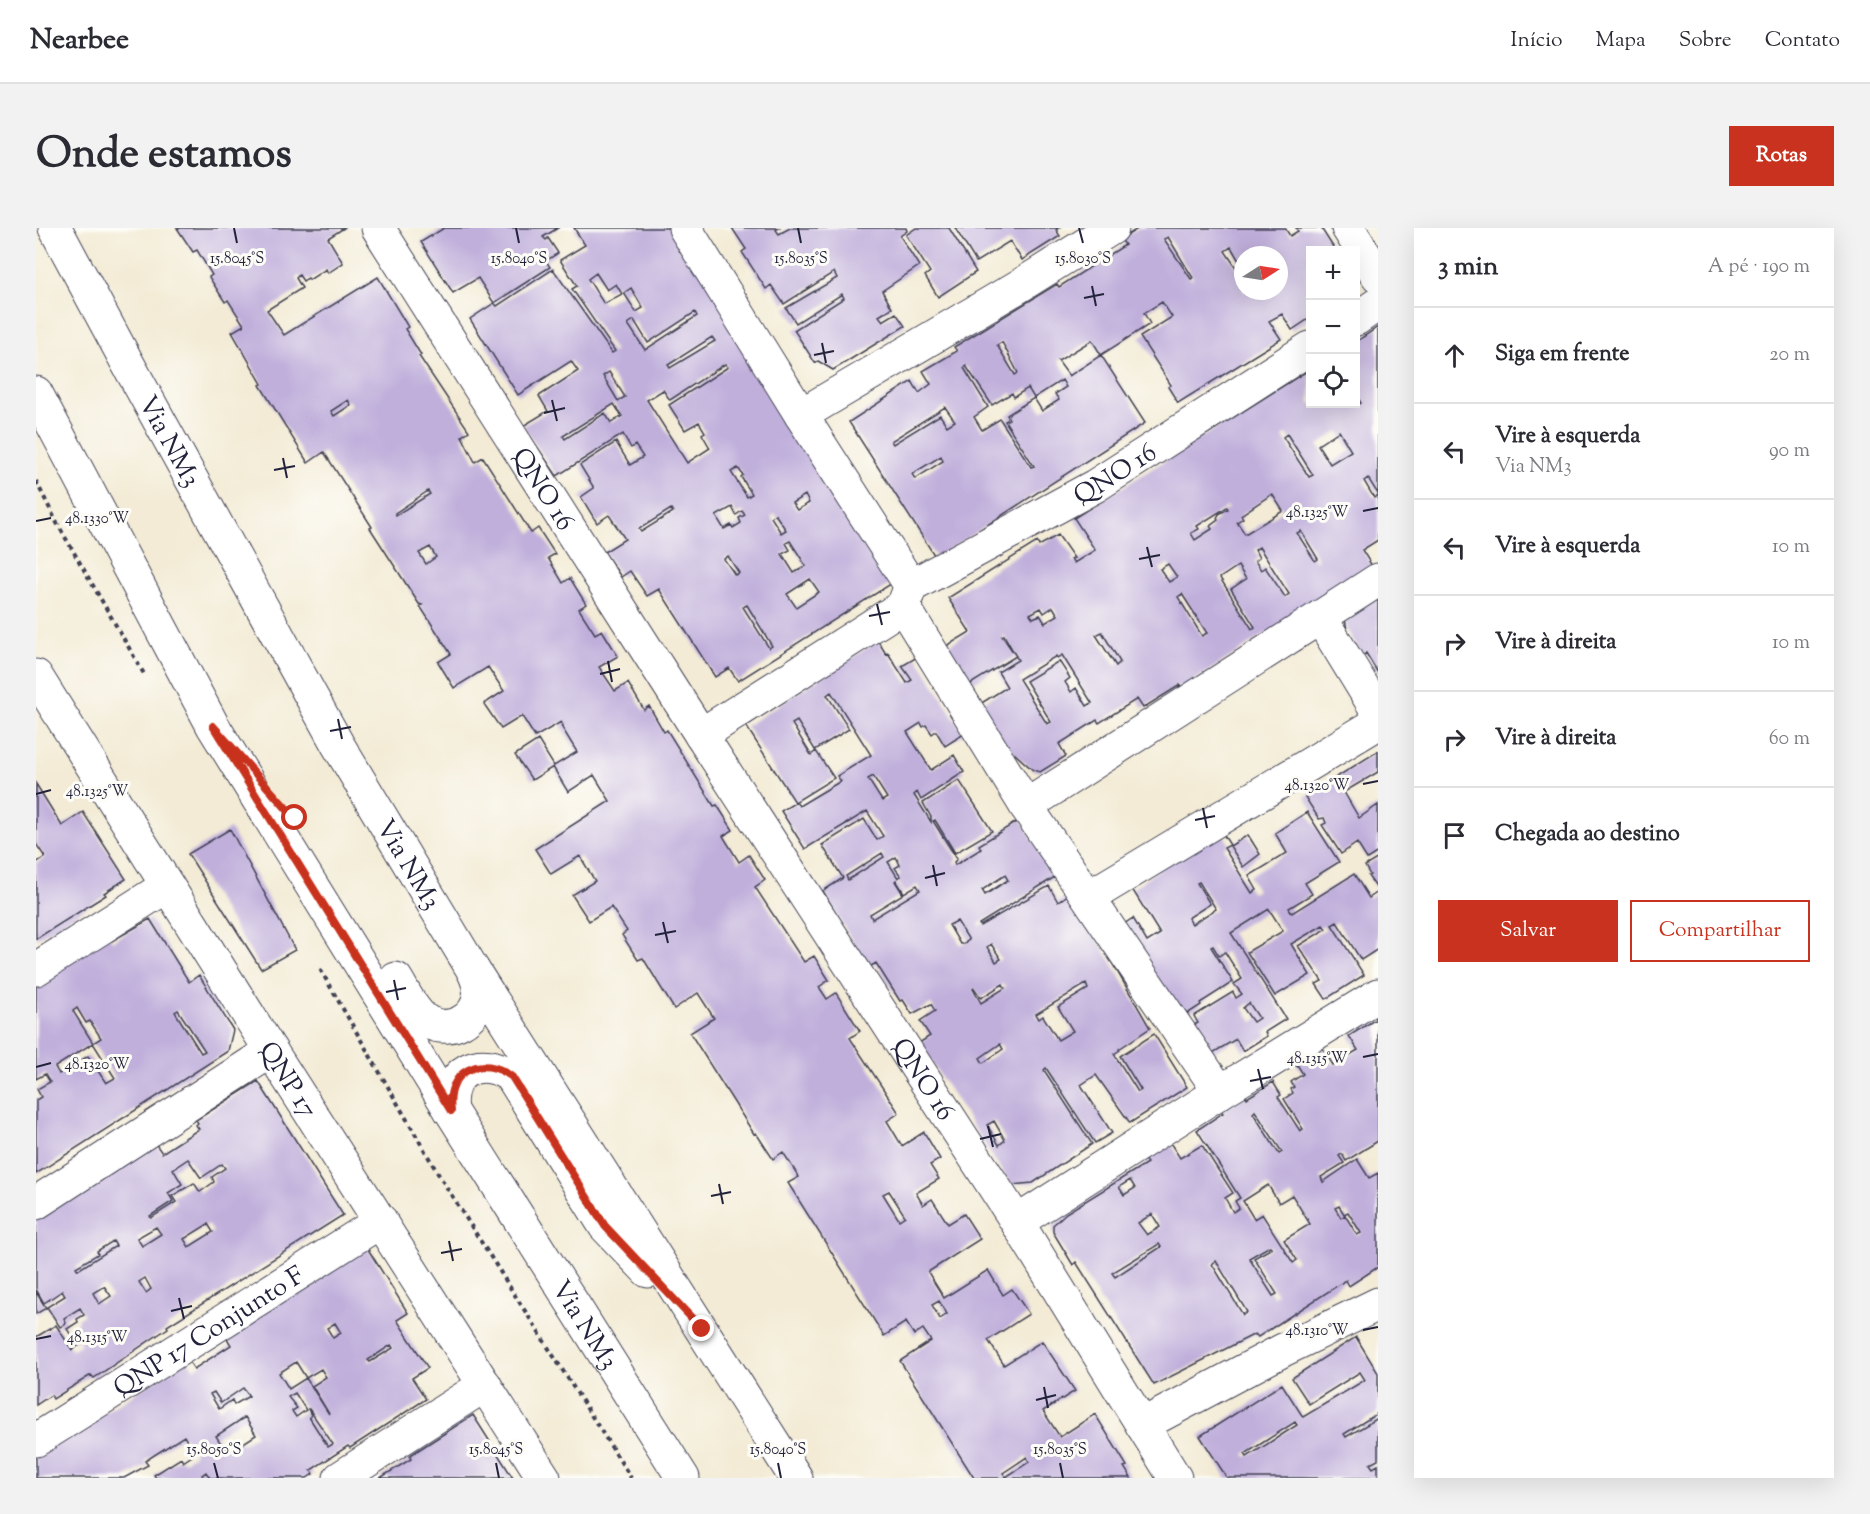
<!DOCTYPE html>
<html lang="pt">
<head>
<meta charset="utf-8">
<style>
	body { margin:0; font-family:"Sorts Mill Goudy",serif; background:#f2f2f3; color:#2b2b33 }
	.controls { position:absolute; right:18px; top:18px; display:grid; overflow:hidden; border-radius:0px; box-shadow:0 6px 24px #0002 }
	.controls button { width:54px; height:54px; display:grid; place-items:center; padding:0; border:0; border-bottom:2px solid #e1e1e2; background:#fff; color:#2b2b33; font:30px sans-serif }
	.compass { position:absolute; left:1198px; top:18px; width:54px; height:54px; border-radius:50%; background:#fff; box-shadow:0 6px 24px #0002; rotate:78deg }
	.stop { position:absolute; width:18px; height:18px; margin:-14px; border:4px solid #c8321e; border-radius:50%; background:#fff }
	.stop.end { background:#c8321e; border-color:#fff; box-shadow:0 2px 6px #0008 }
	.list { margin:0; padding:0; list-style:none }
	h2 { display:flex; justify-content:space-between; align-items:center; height:78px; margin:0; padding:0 24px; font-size:26px }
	h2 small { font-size:20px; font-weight:400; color:#7c7c81 }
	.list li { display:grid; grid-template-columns:39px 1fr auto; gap:18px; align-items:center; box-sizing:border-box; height:96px; padding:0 24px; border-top:2px solid #e1e1e2 }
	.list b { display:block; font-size:22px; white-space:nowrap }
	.list p { margin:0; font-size:20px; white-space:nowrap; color:#7c7c81 }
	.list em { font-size:20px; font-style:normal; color:#7c7c81 }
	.actions { display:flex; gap:12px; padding:18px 24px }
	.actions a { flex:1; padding:14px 0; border:2px solid #c8321e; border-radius:0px; text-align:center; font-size:21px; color:#c8321e }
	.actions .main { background:#c8321e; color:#fff }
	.icon { flex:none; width:33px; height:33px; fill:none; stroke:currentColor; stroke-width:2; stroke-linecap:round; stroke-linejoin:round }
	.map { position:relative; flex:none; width:1342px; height:1250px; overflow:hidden; border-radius:0px }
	header { display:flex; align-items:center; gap:36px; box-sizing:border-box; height:84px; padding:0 30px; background:#fff; border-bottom:2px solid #e1e1e2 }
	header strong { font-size:28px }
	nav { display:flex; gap:33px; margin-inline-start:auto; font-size:21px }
	.intro { display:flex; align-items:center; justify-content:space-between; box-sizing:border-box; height:144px; padding:0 36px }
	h1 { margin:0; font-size:42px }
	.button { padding:15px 27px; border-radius:0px; background:#c8321e; color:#fff; font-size:21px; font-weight:700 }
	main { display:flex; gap:36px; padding:0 36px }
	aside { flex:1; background:#fff; border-radius:0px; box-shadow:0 6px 24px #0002 }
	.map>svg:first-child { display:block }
</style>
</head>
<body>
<header>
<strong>Nearbee</strong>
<nav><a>Início</a><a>Mapa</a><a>Sobre</a><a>Contato</a></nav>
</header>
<div class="intro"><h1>Onde estamos</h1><a class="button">Rotas</a></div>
<main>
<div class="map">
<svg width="1342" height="1250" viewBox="0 0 1342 1250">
	<rect width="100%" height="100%" fill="#fdfcf7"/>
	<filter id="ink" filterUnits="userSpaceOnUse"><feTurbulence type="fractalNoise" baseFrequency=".0167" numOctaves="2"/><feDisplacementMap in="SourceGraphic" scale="12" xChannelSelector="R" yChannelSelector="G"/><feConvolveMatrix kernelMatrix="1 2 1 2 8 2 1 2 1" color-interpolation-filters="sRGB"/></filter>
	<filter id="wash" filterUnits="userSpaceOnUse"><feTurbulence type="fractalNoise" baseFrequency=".008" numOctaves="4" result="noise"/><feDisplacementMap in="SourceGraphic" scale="24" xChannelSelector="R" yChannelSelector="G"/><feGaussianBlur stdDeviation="1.35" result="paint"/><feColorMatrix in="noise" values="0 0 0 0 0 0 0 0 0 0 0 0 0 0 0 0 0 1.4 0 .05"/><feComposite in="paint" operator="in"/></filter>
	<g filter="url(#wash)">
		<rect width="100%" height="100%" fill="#f3ebd5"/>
		<g id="blocks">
			<!-- building -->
			<path fill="#c0afdb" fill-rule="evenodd" d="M141 0H308L292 10 307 35 292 45 290 41 273 52 272 50 267 53 263 47 260 50 266 60 231 82 248 107 342 49 372 99 369 101 385 127 383 128 433 203 426 208 439 234 447 229 495 305 502 300 519 326 512 330 527 355 534 350 550 376 543 381 559 406 566 402 582 428 563 439 579 463 592 455 608 482 613 478 628 504 631 502 678 578 681 577 697 602 687 608 703 634 713 627 729 652 719 659 768 734 778 728 793 752 783 759 791 771 800 765 824 803 814 810 863 885 851 893 866 918 888 904 904 931 894 937 903 951 880 965 887 977 896 971 912 996 928 986 944 1011 892 1044 898 1054 908 1070 952 1042 967 1067 976 1061 993 1086 952 1112 968 1137 1006 1113 1039 1163 1007 1183 1024 1209 1059 1186 1091 1238 1088 1239 1095 1250H938L864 1133 895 1113 887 1101 878 1107 870 1094 848 1108 752 955 763 949 747 924 737 931 720 905 718 906 654 805 678 790 662 765 638 781 607 730 602 732 586 707 591 703 575 679 553 693 536 667 559 653 544 628 515 646 499 621 574 573 558 547 532 564 517 539 496 552 479 527 502 512 518 538 541 524 525 498 527 497 525 494 499 509 486 488 465 501 448 476 468 463 452 439 418 460 402 434 415 426 384 378 386 377 383 376 334 300 336 299 288 224 272 235 224 157 226 156 196 104 208 97 192 72 189 74 173 49 176 47 161 22 157 24ZM312 172 315 177 298 188 295 183ZM392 263 394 266 360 287 359 285ZM394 319 400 329 390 336 383 325ZM853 963 869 988 863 992 847 966ZM903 1073 911 1086 904 1091 896 1077ZM991 1229 993 1234 970 1249 967 1245Z
				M408 0H522L507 9 510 12 512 10 522 25 510 33 514 39 458 75 461 78 517 41 576 125 579 123 536 61 541 58 524 32 549 17 538 0H652L869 347 702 453 693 440 679 449 623 361 611 368 594 343 585 349 568 324 589 311 573 287 561 295 545 269 558 260 544 237 580 214 594 237 607 229 599 217 595 220 587 206 521 248 487 198 512 183 503 168 542 143 535 133 482 167 434 91 458 75 442 50 417 65 385 14ZM560 45 571 62 580 56 586 66 568 76 552 51ZM595 60 607 80 600 84 588 65ZM659 84 661 88 609 122 592 96 598 92 612 115ZM676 109 679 113 634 140 632 137ZM689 136 692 139 633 177 649 202 663 194 669 204 666 206 674 220 651 235 611 172 627 162 634 172ZM573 144 589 169 582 173 567 148ZM578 176 586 188 575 195 569 185 529 211 527 208ZM702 240 707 247 705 249 716 266 711 269 695 244ZM769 267 773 275 761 282 756 275ZM696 279 700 287 706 283 709 287 703 290 705 295 697 300 695 297 688 301 680 288ZM635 281 637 284 605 304 603 301ZM739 286 750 302 745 305 735 289ZM754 313 770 338 758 345 746 326 754 322 750 315ZM692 328 703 345 699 347 688 331ZM774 351 783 364 760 379 751 366ZM711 377 736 418 733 420 707 379Z
				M696 0H743L740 2 743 6 754 0H870L871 3 864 8 883 38 846 63 856 80 843 88 847 93 860 85 869 98 797 142 782 133 779 135 758 102 808 70 806 66 760 95 750 80 801 50 798 44 748 76 735 57 730 61 706 24 710 21Z
				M880 0H913L940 44 902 69 889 48 894 44 870 7Z
				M919 0H1023L1020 2 1024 8 986 32 974 13 940 34Z
				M1103 0H1249L1254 8 1262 3 1260 0H1285L1299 22H1274V90L1256 102 1246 86 1233 93 1245 111 1142 175 1132 159 1135 157 1104 109 1136 89 1126 74 1108 85 1114 96 1065 127 1056 112 1022 133 1033 148 1065 127 1109 195 900 330 813 194 876 153 883 165 895 156 887 143 921 123 918 119 1021 56 1023 59 1089 17 1085 11ZM1132 9 1157 50 1155 51 1128 11ZM1195 19 1206 38 1201 41 1189 23ZM1207 27H1243V63H1236L1237 65 1234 67 1231 63H1207ZM966 114 982 145 979 147 961 117ZM930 138 956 177 976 165 978 169 992 160 998 170 1026 152 1030 159 1019 166 1023 172 1006 183 998 170 971 187 973 191 969 193 998 238 995 239 964 191 946 202 938 189 952 179 928 140ZM909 179 919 193 911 198 904 187 857 216 855 213ZM905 228 907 233 879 251 876 246Z
				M1342 99V266L1332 250 1328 253 1338 270 1342 267V312L1326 322 1336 338 1146 460 1144 457 1107 480 1101 471 1063 495 1061 492 1023 516 1030 528 1004 544 997 542 979 526 976 528 944 476 971 459 962 444 982 432 968 407 966 408 980 428 933 457 909 419 934 404 912 370 1001 314 1003 318 1022 307 1038 330 1035 331 1038 335 1059 322 1038 290 1266 146 1274 142V176H1320V173L1322 177 1325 175 1320 167V114ZM1303 203 1315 223 1294 236 1282 217ZM1251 206 1277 247 1273 249 1247 209ZM1236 266 1247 283 1209 306 1201 294 1207 290 1205 287ZM1191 279 1192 281 1183 286 1181 290 1182 292 1174 298 1176 301 1159 312 1155 305 1163 301 1161 298ZM1265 303 1282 331 1279 333 1261 305ZM1223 319 1253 366 1249 369 1229 339 1225 342 1219 333 1223 330 1219 322ZM1132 336 1141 349 1133 354 1124 341ZM1202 338 1210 351 1195 361 1219 399 1216 401 1184 350ZM1146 366 1171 405 1166 408 1142 369ZM1017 379 1022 387 1009 395 1004 387 997 390 994 386 1005 380 1008 385ZM1066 404 1084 434 1080 438 1060 407ZM1026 427 1056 475 1051 478 1040 460 1035 464 1029 454 1034 450 1023 433 990 453 1015 494 1011 496 983 451 1020 428 1021 430Z
				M1342 364V445L1330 425 1327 428 1311 402 1308 385Z
				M842 413 850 426 852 425 871 455 876 452 866 438 881 429 928 506 909 518 900 503 896 506 890 497 887 499 885 495 871 504 895 542 918 527 928 544 885 572 881 564 878 567 895 594V589L887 575 923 552 956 603 919 625 899 592 897 593 921 631 918 634 919 637 945 621 943 617 985 591 1019 649 943 696 944 698 1013 658 1022 674 1033 666 1081 743 1114 800 1083 821 1084 822 1078 826 1102 864 1105 862 1084 828 1118 806 1151 859 1094 895 1060 847 1045 857 1076 905 1059 915 1010 840 1008 842 1056 916 997 955 975 957 883 815 894 808 884 793 899 783 895 776 876 786 867 772 864 773 840 735 832 740 787 663 807 650 786 617 828 591 841 612 847 608 831 583 769 621 745 583 760 574 763 578 793 560 805 553 801 548 835 527 795 464 791 467 813 501 779 522 761 493 756 496 775 527 780 523 798 550 759 574 710 498ZM837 548 851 570 846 573 832 551ZM846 625 848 629 812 652 810 648ZM860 629 864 637 859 640 865 648 862 650 852 634ZM969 647 972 652 949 667 946 662ZM860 652 868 665 881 657 884 662 836 691 834 686 867 666 859 653ZM921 693 933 712 927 716H924L913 697ZM955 716 965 731 960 734 951 719ZM967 756 969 760 945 775 937 761 938 760 945 770ZM1050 756 1052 761 1022 779 1037 803 1022 812 1007 788 1003 791 1000 786ZM964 816 967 821 947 835 944 830ZM958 893 969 912 963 917 951 897Z
				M1342 523V544L1308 564 1323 590 1342 577V624L1331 631 1321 615 1305 626 1286 597 1290 595 1288 590 1283 591 1269 569Z
				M0 556 26 598 47 584 90 651 68 665 70 667 0 711V635L9 629 0 616Z
				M1271 584 1303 634 1269 655 1276 666 1253 680 1256 685 1318 646 1333 670 1342 664V721L1325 732 1301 694 1296 697 1328 747 1290 771 1280 756 1286 753 1262 718 1290 701 1287 697 1255 716 1274 747 1239 768 1211 724 1247 703 1233 681 1195 705 1250 791 1229 804 1231 808 1207 823 1200 811 1170 829 1153 800 1162 795 1158 788 1197 764 1200 770 1206 766 1198 756 1206 751 1189 724 1183 728 1177 718 1175 719 1197 754 1164 775 1165 777 1142 792 1085 698 1097 690 1111 714 1124 706 1096 661 1182 598 1194 617 1188 620 1216 665 1221 662 1213 648 1251 625 1239 605ZM1163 654 1180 681 1156 696 1152 690 1174 676 1161 655ZM1213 775 1223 790 1217 794 1207 780Z
				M194 601 259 722 225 741 152 626Z
				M1212 607 1224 626 1207 639 1194 618Z
				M1342 630V662L1332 648 1334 647 1329 638Z
				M114 691 153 754 163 747 197 802 192 823 0 946V872L5 869 1 861 14 854 9 846 0 851V754L73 707 76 713ZM41 780 50 795 54 793 65 810 57 815 79 850 70 855 52 828 23 846 19 839 57 815 37 783ZM142 782 169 823 165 825 139 784Z
				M1342 778V913L1310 933 1306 926 1303 928 1308 935 1285 949 1287 954 1321 931 1333 950 1342 945V1039L1313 1058 1310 1052 1222 1109 1219 1106 1118 1157 1040 1034 1037 1037 1017 1004V997L1030 985 1111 935 1107 930 1133 913 1144 930 1166 917 1197 965 1189 970 1197 984 1203 980 1199 973 1204 970 1161 902 1187 885 1185 883 1209 867 1211 870 1237 854 1245 867 1242 869 1264 903 1267 901 1248 871 1257 865 1255 861 1258 859 1255 854 1267 846 1260 835 1286 819 1297 837 1322 822 1313 808 1340 791 1334 783ZM1219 883 1246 924 1243 926 1217 885ZM1094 952 1099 960 1088 967 1083 959ZM1232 957 1243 975 1256 967 1274 996 1248 1012 1261 1032 1257 1035 1226 986 1218 991 1207 973ZM1303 978 1308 986 1312 984 1325 1005 1321 1007 1309 987 1305 990 1299 980ZM1116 986 1124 999 1111 1007 1102 995ZM1123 1016 1125 1019 1079 1049 1076 1045ZM1234 1018 1236 1020 1218 1030 1241 1066 1237 1068 1213 1030ZM1180 1033 1211 1084 1207 1087 1176 1036Z
				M222 853 307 987 131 1098 132 1100 58 1150 55 1147 17 1171 15 1167 0 1177V1109L20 1097 36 1122 45 1116 42 1111 39 1113 31 1101 42 1094 41 1091 48 1087 44 1080 28 1090 30 1095 24 1099 11 1079 29 1068 26 1063 8 1075 0 1061V988L119 915 126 925 163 901 160 897 162 895 160 892ZM152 931 165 950 186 936 189 940 176 949 178 954 164 964 158 955 136 968 140 974 115 990 114 988 137 973 132 965 146 956 137 941ZM172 996 177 1004 153 1019 148 1011ZM120 999 125 1006 106 1018 101 1010ZM77 1013 80 1018 42 1042 40 1039 62 1026 61 1023ZM109 1050 115 1061 110 1065 103 1054ZM68 1058 75 1068 63 1076 57 1065Z
				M330 1018 372 1085 361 1092 392 1140 376 1150 390 1171 314 1220 312 1218 275 1242 277 1246 271 1250H174L170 1244 166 1247 168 1250H120L118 1247 145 1230 147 1234 159 1226 148 1208 109 1233 112 1237 88 1250H0V1227L152 1132 158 1141 195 1117 189 1107ZM299 1095 305 1105 297 1110 291 1100ZM355 1117 357 1120 334 1134 332 1132ZM260 1134 270 1150 285 1141 290 1149 276 1158 293 1186 270 1150 253 1161 243 1145ZM207 1160 213 1168 198 1177 196 1172 183 1181 174 1166 178 1164 185 1175ZM259 1165 270 1182 260 1189 256 1183 261 1180 252 1169ZM272 1181H273L297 1216 292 1219 273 1189 275 1187ZM209 1189 220 1207 206 1216 204 1213 189 1222 180 1208Z
				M0 1064 10 1080 0 1086Z
				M1320 1109 1342 1145V1185L1308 1206 1310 1209 1342 1190V1232L1334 1236 1337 1240 1342 1237V1250H1191L1164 1208 1246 1156 1267 1189 1329 1152 1324 1144 1273 1176 1256 1150ZM1259 1194 1261 1197 1211 1229 1209 1226Z
				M437 1187 477 1250H344L375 1231 373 1228Z"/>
		</g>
	</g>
	<g filter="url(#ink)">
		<use href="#blocks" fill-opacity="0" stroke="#414052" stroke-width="1.5"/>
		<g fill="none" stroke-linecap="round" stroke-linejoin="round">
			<!-- minor casing -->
			<g stroke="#414052" stroke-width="35">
				<g id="minor">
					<path id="s1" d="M342 0 665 507 981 994 1139 1250"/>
					<path d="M649 0 765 187 875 358"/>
					<path d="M1312 0 1342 48"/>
					<path d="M1320 91 1342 76"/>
					<path d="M765 187 985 57 1076 0"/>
					<path d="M867 378 990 578 1184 864"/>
					<path d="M1284 389 1342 484"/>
					<path id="s2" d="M0 448 235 823 508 1250"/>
					<path id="s3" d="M665 507 867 378 875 358 1059 258 1274 120"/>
					<path d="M990 578 1342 352"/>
					<path d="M1053 669 1342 495"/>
					<path d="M0 741 131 658"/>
					<path d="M0 975 235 823"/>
					<path d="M981 994 1184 864 1342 767"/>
					<path d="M1106 1197 1247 1122 1342 1076"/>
					<path id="s4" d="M0 1212 345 993"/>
					<path d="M304 1250 449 1157"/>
				</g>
			</g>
			<!-- major casing -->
			<g stroke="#414052" stroke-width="35">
				<g id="major">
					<path id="s5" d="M19 0 92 136 302 517 437 742 760 1250"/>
					<path id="s6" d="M0 165 177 498 415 883 647 1250"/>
					<path d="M360 751C369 765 378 788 394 795 415 805 440 791 443 769 445 759 441 751 437 742"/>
					<path d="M415 883C409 843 445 825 476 849L569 998 612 1043"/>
				</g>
			</g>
			<!-- path -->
			<path stroke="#414052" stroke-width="4" stroke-dasharray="4.5 4.5" stroke-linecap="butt" d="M0 253 21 295 108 446
				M284 741 404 949 595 1250"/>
			<!-- minor -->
			<use href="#minor" stroke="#fff" stroke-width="33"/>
			<!-- major -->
			<use href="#major" stroke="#fff" stroke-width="33"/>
		</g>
	</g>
	<g fill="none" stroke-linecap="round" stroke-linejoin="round" filter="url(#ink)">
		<!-- route -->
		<path stroke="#c8321e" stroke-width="8" d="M259 590 177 498 415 883C409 843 446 825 476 849L569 998 666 1101"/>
	</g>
	<!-- ticks -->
	<path fill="none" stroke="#22223b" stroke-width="2" d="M198 0 201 15M480 0 483 15M762 0 765 15M1043 0 1047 15M1056 58 1060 78M1048 70 1068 66M786 115 790 135M778 127 798 123M516 172 521 193M508 185 529 180M247 230 251 250M238 242 259 238M1327 283 1342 280M0 293 15 290M1111 319 1116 339M1103 331 1124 327M841 376 846 397M833 388 854 384M572 433 576 454M564 446 584 441M302 491 306 511M294 503 315 499M1327 556 1342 553M0 566 15 562M1167 580 1171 600M1159 592 1179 588M897 637 901 658M889 650 909 645M627 694 632 715M619 707 640 703M358 752 362 772M350 764 370 760M1327 829 1342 826M0 839 15 835M1222 841 1227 861M1214 853 1235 849M952 898 957 919M944 911 965 906M683 956 687 976M675 968 695 964M413 1013 417 1033M405 1025 426 1021M143 1070 148 1091M135 1083 156 1078M1327 1102 1342 1099M0 1111 15 1108M1008 1159 1012 1180M1000 1172 1020 1167M178 1235 182 1250M460 1235 463 1250M742 1235 745 1250M1024 1235 1027 1250"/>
	<g text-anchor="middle" stroke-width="6" stroke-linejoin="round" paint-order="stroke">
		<!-- street labels -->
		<g font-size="26" fill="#22223b" stroke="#fdfcf7">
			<text dy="9" stroke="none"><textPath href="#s5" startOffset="242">Via NM3</textPath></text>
			<text dy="9" stroke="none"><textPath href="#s3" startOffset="494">QNO 16</textPath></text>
			<text dy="9" stroke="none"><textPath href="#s1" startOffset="309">QNO 16</textPath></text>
			<text dy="9" stroke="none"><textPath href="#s5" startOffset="728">Via NM3</textPath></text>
			<text dy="9" stroke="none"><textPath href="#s2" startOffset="476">QNP 17</textPath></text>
			<text dy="9" stroke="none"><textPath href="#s1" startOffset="1011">QNO 16</textPath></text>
			<text dy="9" stroke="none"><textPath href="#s6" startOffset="1082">Via NM3</textPath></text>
			<text dy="9" stroke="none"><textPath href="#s4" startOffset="204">QNP 17 Conjunto F</textPath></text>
		</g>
	</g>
	<g font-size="15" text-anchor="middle" fill="#22223b" stroke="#fdfcf7" stroke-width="6" stroke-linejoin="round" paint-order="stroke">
		<text x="201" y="35">15.8045°S</text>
		<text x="483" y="35">15.8040°S</text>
		<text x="765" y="35">15.8035°S</text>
		<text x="1047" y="35">15.8030°S</text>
		<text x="1281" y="289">48.1325°W</text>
		<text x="61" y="295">48.1330°W</text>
		<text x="1281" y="562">48.1320°W</text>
		<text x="61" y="568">48.1325°W</text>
		<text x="1281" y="835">48.1315°W</text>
		<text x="61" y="841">48.1320°W</text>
		<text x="1281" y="1107">48.1310°W</text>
		<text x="61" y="1114">48.1315°W</text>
		<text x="178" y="1226">15.8050°S</text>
		<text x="460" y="1226">15.8045°S</text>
		<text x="742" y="1226">15.8040°S</text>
		<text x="1024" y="1226">15.8035°S</text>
	</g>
</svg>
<div class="controls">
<button>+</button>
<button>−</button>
<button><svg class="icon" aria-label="locate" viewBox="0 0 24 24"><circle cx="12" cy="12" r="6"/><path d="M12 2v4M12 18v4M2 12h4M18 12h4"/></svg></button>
</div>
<svg class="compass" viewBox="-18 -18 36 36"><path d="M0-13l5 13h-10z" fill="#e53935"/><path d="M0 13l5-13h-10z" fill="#7c7c81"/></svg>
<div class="stop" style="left:259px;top:590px"></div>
<div class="stop end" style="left:666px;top:1101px"></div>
</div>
<aside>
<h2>3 min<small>A pé · 190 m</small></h2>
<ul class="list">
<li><svg class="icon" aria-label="ahead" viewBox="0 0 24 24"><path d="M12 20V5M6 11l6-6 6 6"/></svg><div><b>Siga em frente</b></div><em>20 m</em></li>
<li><svg class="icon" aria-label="left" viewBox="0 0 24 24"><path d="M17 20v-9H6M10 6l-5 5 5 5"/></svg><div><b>Vire à esquerda</b><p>Via NM3</p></div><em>90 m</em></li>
<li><svg class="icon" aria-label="left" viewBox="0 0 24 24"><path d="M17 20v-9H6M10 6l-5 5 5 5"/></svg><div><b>Vire à esquerda</b></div><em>10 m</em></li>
<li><svg class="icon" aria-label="right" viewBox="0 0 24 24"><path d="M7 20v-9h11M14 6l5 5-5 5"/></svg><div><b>Vire à direita</b></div><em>10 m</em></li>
<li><svg class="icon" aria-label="right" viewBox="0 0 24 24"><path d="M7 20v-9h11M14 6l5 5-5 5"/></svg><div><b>Vire à direita</b></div><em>60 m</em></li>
<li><svg class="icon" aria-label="arrive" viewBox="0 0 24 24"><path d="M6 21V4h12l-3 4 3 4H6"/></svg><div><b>Chegada ao destino</b></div></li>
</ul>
<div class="actions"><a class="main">Salvar</a><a>Compartilhar</a></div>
</aside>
</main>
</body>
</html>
